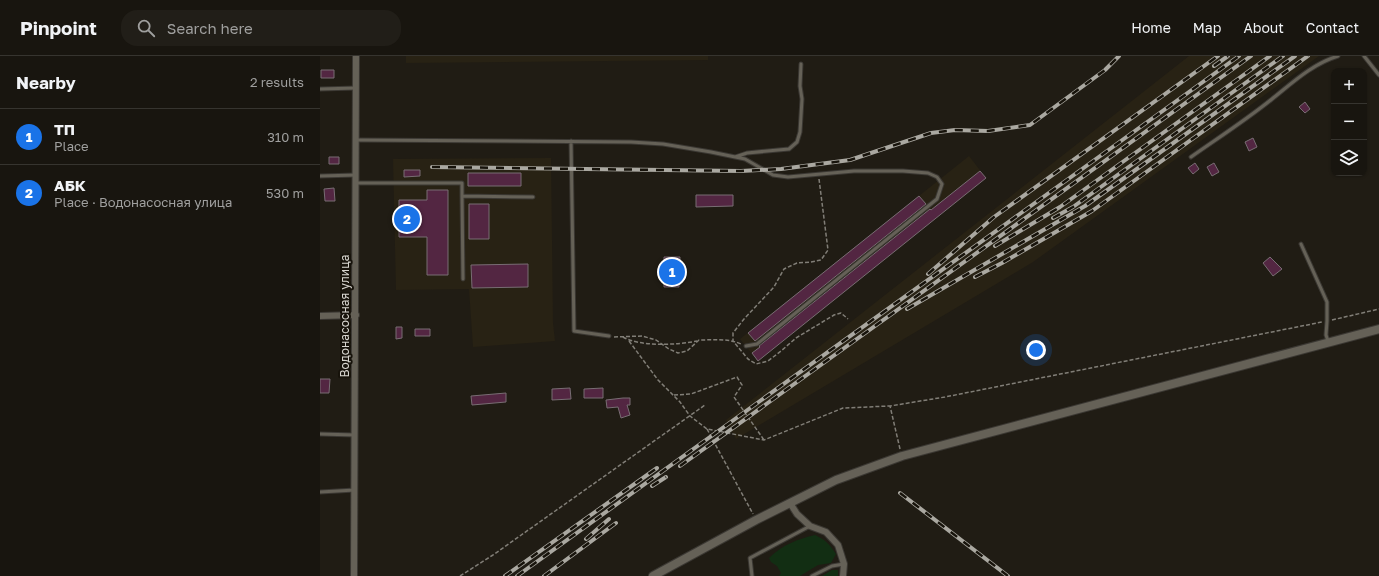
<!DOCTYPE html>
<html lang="en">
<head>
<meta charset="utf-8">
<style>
	body { margin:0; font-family:"Golos Text",sans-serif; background:#211e18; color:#f1f3f6 }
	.controls { position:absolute; right:12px; top:12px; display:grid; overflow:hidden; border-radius:8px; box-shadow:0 1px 3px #0004 }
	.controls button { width:36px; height:36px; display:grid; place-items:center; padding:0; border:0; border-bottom:1px solid #36342f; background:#18150f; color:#f1f3f6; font:20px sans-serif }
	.you { position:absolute; left:716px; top:294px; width:14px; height:14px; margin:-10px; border:3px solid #fff; border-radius:50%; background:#1a73e8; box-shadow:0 0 0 6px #1a73e833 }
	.badge { display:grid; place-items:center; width:26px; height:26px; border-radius:50%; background:#1a73e8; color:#fff; font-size:13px; font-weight:700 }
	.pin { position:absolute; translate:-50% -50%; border:2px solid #fff; box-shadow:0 1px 4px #0006 }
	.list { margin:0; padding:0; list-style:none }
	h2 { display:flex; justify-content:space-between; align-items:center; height:52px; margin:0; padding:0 16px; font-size:17px }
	h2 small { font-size:13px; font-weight:400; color:#9f9f9e }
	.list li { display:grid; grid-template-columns:26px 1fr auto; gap:12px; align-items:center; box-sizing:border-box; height:56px; padding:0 16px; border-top:1px solid #36342f }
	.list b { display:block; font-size:15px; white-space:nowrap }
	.list p { margin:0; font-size:13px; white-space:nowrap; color:#9f9f9e }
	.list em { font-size:13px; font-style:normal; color:#9f9f9e }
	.icon { flex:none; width:22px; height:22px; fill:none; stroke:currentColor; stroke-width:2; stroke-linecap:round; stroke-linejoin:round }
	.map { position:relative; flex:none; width:1059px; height:520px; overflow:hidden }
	header { display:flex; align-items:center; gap:24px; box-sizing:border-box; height:56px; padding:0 20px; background:#18150f; border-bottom:1px solid #36342f }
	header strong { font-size:19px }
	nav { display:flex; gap:22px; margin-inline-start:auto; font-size:14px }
	.search { width:280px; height:36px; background:#211e18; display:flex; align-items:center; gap:10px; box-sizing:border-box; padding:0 14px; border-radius:16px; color:#9f9f9e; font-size:15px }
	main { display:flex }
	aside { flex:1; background:#18150f }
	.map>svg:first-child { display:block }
</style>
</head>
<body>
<header>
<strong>Pinpoint</strong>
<div class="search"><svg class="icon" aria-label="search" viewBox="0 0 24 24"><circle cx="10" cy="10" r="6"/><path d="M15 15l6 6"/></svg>Search here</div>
<nav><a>Home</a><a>Map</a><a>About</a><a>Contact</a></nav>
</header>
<main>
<aside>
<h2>Nearby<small>2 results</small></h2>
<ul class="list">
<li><span class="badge">1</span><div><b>ТП</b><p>Place</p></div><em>310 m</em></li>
<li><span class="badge">2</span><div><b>АБК</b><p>Place · Водонасосная улица</p></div><em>530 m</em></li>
</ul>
</aside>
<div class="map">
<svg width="1059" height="520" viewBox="0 0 1059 520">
	<rect width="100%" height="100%" fill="#201c14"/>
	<!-- built -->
	<path fill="#282214" d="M86 0H388V4L86 7Z
		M869 0H999L713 206 416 383 406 364Z
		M649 100 666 122 438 305 420 283Z
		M231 102 233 267 235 285 153 291 149 233 76 234 73 103Z"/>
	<!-- green -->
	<path fill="#122e13" d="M495 479C506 484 510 489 516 498L511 507 498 509 480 520H459L461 517 457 510 451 506 449 502C462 489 478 483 495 479Z
		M512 514H518V520H502Z"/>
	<!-- building -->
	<path fill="#532642" stroke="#786d73" d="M1 14H14V22H1Z
		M985 46 990 53 985 57 979 51Z
		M933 82 937 91 929 95 925 86Z
		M9 101H19V108H9Z
		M875 107 879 113 873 118 868 112Z
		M894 107 899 116 892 120 887 111Z
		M84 114H100V120L84 121Z
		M660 115 666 122 438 305 432 297 440 291 439 290 610 153 611 154Z
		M148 117H201V130H148Z
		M14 132 15 145H5L4 133Z
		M107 134H128V219H107V181H79V144H107Z
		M376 139H413V150L376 151Z
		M599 140 606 148 435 285 428 277Z
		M149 148H169V183H149Z
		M344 201H360L359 231H344Z
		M950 201 962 213 953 220 943 207Z
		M208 208V231L152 232 151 209Z
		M76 271H82V282L76 283Z
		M95 273H110V280H95Z
		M0 323H10L9 337H0Z
		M250 332 251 343 232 344V333Z
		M283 332V342H264V333Z
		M186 337V346L152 349 151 340Z
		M303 342H310V349H307L310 359 301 362 298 351 287 352 286 344Z"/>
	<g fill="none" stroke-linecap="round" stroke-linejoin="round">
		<!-- service casing -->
		<g stroke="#3b3833" stroke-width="5">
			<path id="service" d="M1044 0 1059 19
				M0 33 36 32
				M36 84 311 86 343 88 391 96 425 103 453 119 468 121 534 115H583L608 117 617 121 622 128 617 143 437 288 426 290
				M251 85 254 275 289 280
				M415 101 427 97 469 93 477 86 480 76 482 43 480 30 481 8
				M871 101C898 82 926 64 952 43 972 27 992 8 1018 0
				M0 120 36 119
				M36 127H142V140L213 141
				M142 140 143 223
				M981 188 1007 246V265L1006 279 1008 285
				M0 378 35 379
				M0 436 35 434
				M432 520 430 502 490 470
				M492 520 512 510 524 508"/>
		</g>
		<!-- minor casing -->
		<g stroke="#3b3833" stroke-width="8">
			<path id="minor" d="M0 260 36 259
				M470 447 477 458 490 470 506 476 518 489 524 508 523 520
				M34 520 36 0"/>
		</g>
		<!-- tertiary casing -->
		<g stroke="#3b3833" stroke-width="10">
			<path id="tertiary" d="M333 520 436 464 516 424 582 400 1059 273"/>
		</g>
		<!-- path -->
		<path stroke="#817e77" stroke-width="1.5" stroke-dasharray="4 2" stroke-linecap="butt" d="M499 123 508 194 501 204 491 206 477 207 464 213 454 231 424 263 413 277V285L428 303 436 308 448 305 461 295 476 282 514 259 521 257 528 263
			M1012 264 1059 253
			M294 281 322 280 336 284 349 293 358 297 367 295 379 284C393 284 408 282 421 288
			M303 281C320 291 358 289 377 285
			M309 285 338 324 360 346 370 360 387 373 444 384 523 352 570 350
			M354 339 371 338 417 321 422 329 414 341 444 384
			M387 373 433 458
			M580 393 570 350 625 341 1002 266
			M140 520 173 499 385 349"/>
		<!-- service -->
		<use href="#service" stroke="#656157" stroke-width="3"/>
		<!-- minor -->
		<use href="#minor" stroke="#656157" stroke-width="6"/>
		<!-- tertiary -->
		<use href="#tertiary" stroke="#656157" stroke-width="8"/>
		<!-- rail casing -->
		<g stroke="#aaa8a1" stroke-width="4">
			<path id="rail" d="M894 10 908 0
				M112 111 421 115 461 113 530 104 611 77 635 74 668 75 710 69 785 14 799 0
				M733 162 753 151 963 0
				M675 190 740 151 950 0
				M608 218 674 161 898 0
				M655 221 682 207 772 155 988 0
				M587 253 765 150 975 0
				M360 410 931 0
				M332 430 346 421
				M580 437 688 520
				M266 483 289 463
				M185 520 337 412
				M197 520 919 0
				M224 520 296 467"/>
		</g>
		<!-- rail -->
		<use href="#rail" stroke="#17130b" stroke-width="2.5" stroke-dasharray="8" stroke-linecap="butt"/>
	</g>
	<g text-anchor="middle" stroke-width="4" stroke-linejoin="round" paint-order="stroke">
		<!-- street labels -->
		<g font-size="12" fill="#d7d5cf" stroke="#17130b">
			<text transform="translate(25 260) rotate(-90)" y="4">Водонасосная улица</text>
		</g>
	</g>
</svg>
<div class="controls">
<button>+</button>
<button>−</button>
<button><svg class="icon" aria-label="layers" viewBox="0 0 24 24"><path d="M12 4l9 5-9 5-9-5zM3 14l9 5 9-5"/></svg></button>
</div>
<div class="you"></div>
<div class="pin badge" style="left:352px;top:216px">1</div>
<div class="pin badge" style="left:87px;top:163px">2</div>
</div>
</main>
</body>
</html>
